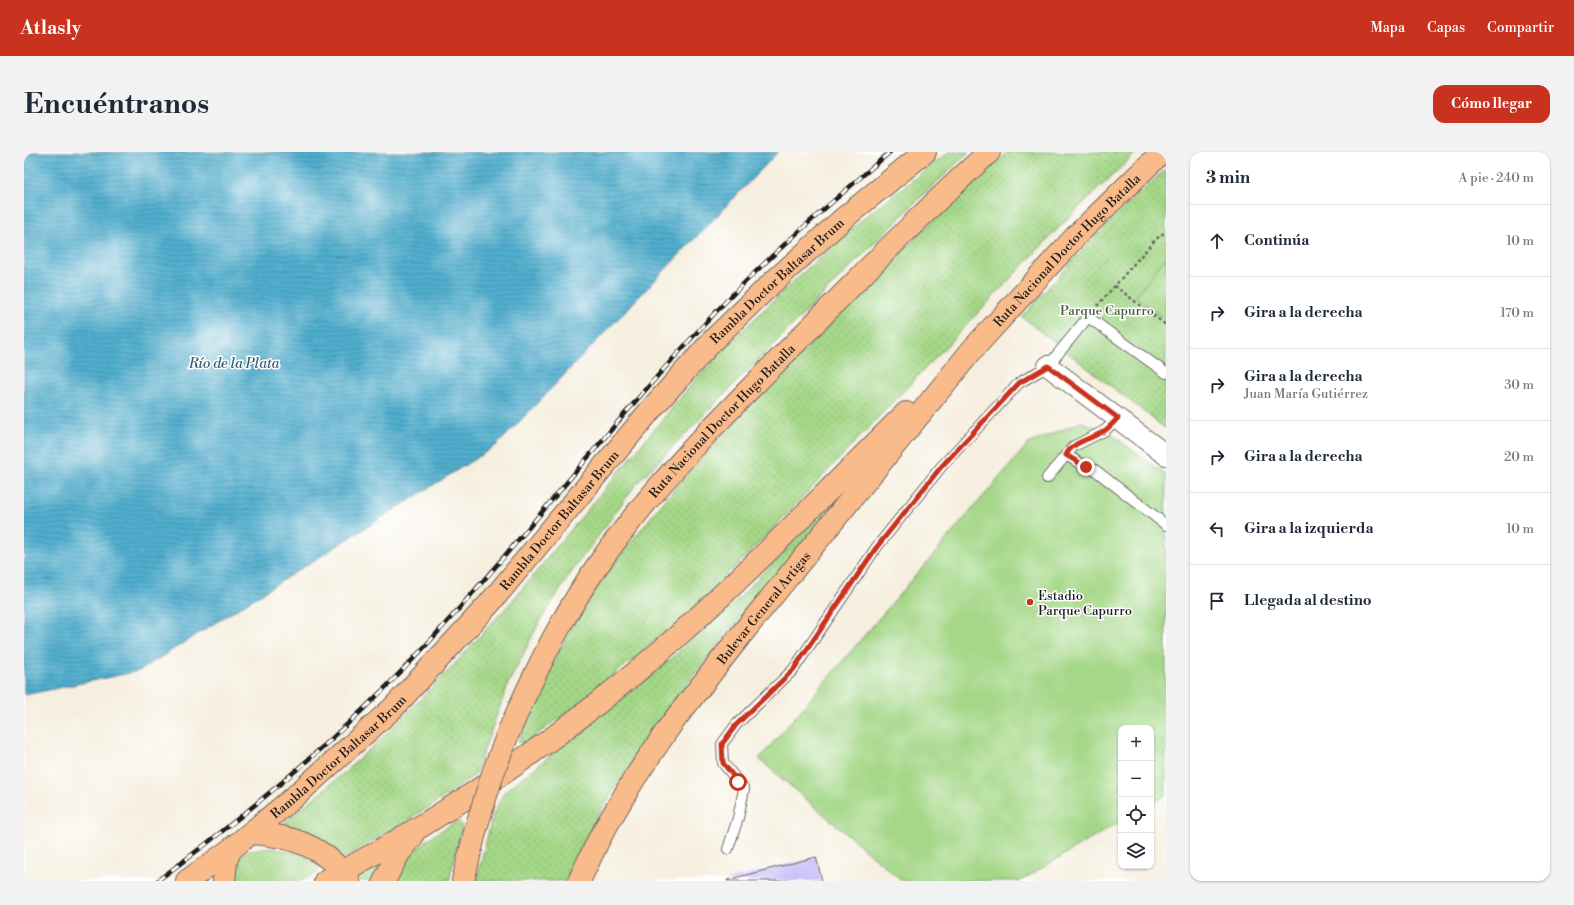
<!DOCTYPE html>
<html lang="es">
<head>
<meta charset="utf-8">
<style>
	body { margin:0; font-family:"Libre Bodoni",serif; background:#f2f2f3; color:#1f2937 }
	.controls { position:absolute; right:12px; bottom:12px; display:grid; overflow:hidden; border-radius:8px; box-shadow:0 1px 3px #0004 }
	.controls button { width:36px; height:36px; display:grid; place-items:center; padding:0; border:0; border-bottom:1px solid #e0e1e3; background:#fff; color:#1f2937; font:20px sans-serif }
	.stop { position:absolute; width:12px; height:12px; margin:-9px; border:3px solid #c8321e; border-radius:50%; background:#fff }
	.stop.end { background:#c8321e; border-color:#fff; box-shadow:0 1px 4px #0008 }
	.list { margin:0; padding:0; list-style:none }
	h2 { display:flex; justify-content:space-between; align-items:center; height:52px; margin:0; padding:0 16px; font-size:17px }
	h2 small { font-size:13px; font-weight:400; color:#747a83 }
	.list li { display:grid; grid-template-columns:26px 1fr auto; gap:12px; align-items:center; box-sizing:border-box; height:72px; padding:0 16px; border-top:1px solid #e0e1e3 }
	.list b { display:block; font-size:15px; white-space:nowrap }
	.list p { margin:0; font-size:13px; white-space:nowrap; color:#747a83 }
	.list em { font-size:13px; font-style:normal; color:#747a83 }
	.icon { flex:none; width:22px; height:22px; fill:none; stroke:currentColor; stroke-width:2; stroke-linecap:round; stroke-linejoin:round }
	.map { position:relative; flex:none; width:1142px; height:729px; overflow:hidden; border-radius:12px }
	header { display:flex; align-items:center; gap:24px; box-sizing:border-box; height:56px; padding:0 20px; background:#c8321e; color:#fff }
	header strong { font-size:19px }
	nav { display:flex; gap:22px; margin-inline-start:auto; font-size:14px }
	.intro { display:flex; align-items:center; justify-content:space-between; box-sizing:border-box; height:96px; padding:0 24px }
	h1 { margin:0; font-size:28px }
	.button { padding:10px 18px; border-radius:12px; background:#c8321e; color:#fff; font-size:14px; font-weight:700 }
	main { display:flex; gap:24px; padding:0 24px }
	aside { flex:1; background:#fff; border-radius:12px; box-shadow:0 1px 3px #0004 }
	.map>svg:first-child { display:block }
</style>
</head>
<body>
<header>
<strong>Atlasly</strong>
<nav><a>Mapa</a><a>Capas</a><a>Compartir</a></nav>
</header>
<div class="intro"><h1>Encuéntranos</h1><a class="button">Cómo llegar</a></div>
<main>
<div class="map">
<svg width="1142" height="729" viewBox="0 0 1142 729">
	<defs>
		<pattern id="grass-dots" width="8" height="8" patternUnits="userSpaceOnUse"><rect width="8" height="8" fill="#a4d787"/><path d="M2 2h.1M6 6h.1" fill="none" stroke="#8db874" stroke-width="1.8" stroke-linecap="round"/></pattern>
		<pattern id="water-rules" width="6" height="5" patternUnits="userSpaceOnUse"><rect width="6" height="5" fill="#51afcf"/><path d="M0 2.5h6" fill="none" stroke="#428ea7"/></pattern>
	</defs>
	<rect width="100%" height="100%" fill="#fff"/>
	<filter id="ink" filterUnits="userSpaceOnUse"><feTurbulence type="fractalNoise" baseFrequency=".025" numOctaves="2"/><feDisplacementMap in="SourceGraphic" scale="8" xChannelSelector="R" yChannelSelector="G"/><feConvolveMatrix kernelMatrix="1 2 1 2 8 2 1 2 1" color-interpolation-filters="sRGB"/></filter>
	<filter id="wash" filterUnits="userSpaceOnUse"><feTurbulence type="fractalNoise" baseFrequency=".012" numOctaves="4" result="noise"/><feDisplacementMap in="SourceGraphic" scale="16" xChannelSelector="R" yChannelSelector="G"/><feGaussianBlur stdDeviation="0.9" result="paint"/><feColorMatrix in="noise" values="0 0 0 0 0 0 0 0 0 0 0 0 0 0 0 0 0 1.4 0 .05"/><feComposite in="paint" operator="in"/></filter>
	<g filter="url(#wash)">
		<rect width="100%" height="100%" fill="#f6efdf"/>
		<!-- grass -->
		<path fill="url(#grass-dots)" stroke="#607a52" d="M925 0H945L895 47 823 118 613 331 549 418 516 469 484 532 451 623 407 654 321 706H318L257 676 261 670 319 622 368 576 426 517 488 449 667 233 717 180 773 126 842 64Z
			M984 0H1113L1048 62 734 392 671 454 615 502 554 552 500 592 494 590C516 533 545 476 580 425 590 411 601 399 611 385 664 317 726 255 786 193 851 127 914 60 984 0Z
			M1142 17V277L998 165C1044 113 1090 63 1142 17Z
			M867 289 680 510 624 584 575 662 542 729H452L469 663 480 640 619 531 707 454Z
			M435 669 438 674 425 729H371C384 700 407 682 435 669Z
			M240 696C256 697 287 700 295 716L293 721 277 729H209C213 706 215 698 240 696Z
			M350 715 355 718 350 729H334V725Z"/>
		<!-- garden -->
		<path fill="#a4d787" stroke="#607a52" d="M1141 106H1142V168L1112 144Z
			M1057 270 1083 279 1142 323V643L1127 652V576H1097V669L996 729H878L735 607 1004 292Z"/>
		<!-- water -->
		<path fill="url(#water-rules)" stroke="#366676" d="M0 0H754L473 293 115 519 1 543 0 542Z"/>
		<g id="blocks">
			<!-- building -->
			<path fill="#b4a7f3" d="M792 705 798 729H703V728Z"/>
		</g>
	</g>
	<g filter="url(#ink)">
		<use href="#blocks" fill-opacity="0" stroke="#686660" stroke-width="1"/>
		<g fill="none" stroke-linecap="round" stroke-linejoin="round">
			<!-- lane casing -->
			<g stroke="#686660" stroke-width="12">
				<path id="lane" d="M1094 267 1080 279 1050 294 1042 303 1062 315 1071 318 1142 373
					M1023 326 1042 303
					M704 697 714 666 720 637 699 611 698 592 712 573 769 518 852 396 917 315 995 231 1024 214 1064 165 1142 221"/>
			</g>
			<!-- street casing -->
			<g stroke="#686660" stroke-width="22">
				<path id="street" d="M1024 214 1142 303"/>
			</g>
			<!-- highway casing -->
			<g stroke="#686660" stroke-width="24">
				<g id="highway">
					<path id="s1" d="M485 579C513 515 544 452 586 396 644 317 715 248 783 179 843 118 902 57 965 0"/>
					<path d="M228 681C268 684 301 694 325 729"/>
					<path id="s2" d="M163 729 206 698 268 647 369 556 465 452 629 255 689 188 747 132 820 66 901 0"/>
					<path d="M200 729 202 709 206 698"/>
					<path d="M301 729C425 663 542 583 647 490 729 417 804 338 882 261"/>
					<path d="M360 729 375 701 388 685"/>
					<path d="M439 729 452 676"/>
					<path id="s3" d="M555 729 576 685 610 627 648 571 720 479 948 198 1052 84 1138 0"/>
				</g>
			</g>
			<!-- path -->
			<path stroke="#686660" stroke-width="2.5" stroke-dasharray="3 3" stroke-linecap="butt" d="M1091 134 1142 173
				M1073 154 1131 88 1142 79"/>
			<!-- lane -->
			<use href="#lane" stroke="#fff" stroke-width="10"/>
			<!-- street -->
			<use href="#street" stroke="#fff" stroke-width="20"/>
			<!-- highway -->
			<use href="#highway" stroke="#fabb8b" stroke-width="22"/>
			<!-- rail casing -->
			<g stroke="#1c1c1c" stroke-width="4.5">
				<path id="rail" d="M133 729C225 661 314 587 392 504 495 394 586 272 690 162 744 104 806 52 866 0"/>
			</g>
			<!-- rail -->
			<use href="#rail" stroke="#fff" stroke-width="3" stroke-dasharray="9" stroke-linecap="butt"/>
			<!-- highway-bridge casing -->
			<g stroke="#686660" stroke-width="24" stroke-linecap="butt">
				<path id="highway-bridge" d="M452 676 469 621 485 579"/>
			</g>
			<!-- highway-bridge -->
			<use href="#highway-bridge" stroke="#fabb8b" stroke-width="22"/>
		</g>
	</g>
	<g fill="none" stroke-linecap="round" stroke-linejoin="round" filter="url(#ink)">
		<!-- route -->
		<path stroke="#c8321e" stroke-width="5" d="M714 630 699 611 698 592 712 573 769 518 852 396 917 315 995 231 1024 214 1094 266C1089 271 1085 276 1080 279 1068 287 1049 289 1042 303L1062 315"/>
	</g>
	<!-- markers -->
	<circle fill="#c8321e" stroke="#fff" stroke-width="1.5" cx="1006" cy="450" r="4"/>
	<g text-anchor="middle" stroke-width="3" stroke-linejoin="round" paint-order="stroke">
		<!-- street labels -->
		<g font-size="13" fill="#1c1c1c" stroke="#fff">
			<text dy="5" stroke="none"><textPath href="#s3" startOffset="800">Ruta Nacional Doctor Hugo Batalla</textPath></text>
			<text dy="5" stroke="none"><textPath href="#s2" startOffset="844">Rambla Doctor Baltasar Brum</textPath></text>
			<text dy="5" stroke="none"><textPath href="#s1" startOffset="379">Ruta Nacional Doctor Hugo Batalla</textPath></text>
			<text dy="5" stroke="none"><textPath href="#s2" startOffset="520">Rambla Doctor Baltasar Brum</textPath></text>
			<text dy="5" stroke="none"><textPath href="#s3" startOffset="331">Bulevar General Artigas</textPath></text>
			<text dy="5" stroke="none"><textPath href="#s2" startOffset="196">Rambla Doctor Baltasar Brum</textPath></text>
		</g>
		<!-- park labels -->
		<g font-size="13" fill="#4c5d41" stroke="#fff">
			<text x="1083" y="163">Parque Capurro</text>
		</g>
		<!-- poi labels -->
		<g font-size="13" fill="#1c1c1c" stroke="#fff" text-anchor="start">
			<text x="1014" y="448">Estadio<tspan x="1014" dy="15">Parque Capurro</tspan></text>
		</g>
		<!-- water labels -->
		<g font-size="14" font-style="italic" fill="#345e6d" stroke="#fff">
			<text x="210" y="216">Río de la Plata</text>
		</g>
	</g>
</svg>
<div class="controls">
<button>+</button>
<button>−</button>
<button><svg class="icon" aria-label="locate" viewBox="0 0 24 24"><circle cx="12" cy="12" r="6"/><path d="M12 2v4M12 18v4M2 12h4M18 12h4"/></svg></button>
<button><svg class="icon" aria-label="layers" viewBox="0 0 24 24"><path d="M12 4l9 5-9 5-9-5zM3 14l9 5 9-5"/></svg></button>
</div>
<div class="stop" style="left:714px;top:630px"></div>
<div class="stop end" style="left:1062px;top:315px"></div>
</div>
<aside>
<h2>3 min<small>A pie · 240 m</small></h2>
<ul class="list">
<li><svg class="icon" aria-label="ahead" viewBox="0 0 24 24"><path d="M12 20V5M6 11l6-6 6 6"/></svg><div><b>Continúa</b></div><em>10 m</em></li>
<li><svg class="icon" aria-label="right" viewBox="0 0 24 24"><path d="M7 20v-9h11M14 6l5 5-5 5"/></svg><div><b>Gira a la derecha</b></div><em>170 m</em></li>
<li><svg class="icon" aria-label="right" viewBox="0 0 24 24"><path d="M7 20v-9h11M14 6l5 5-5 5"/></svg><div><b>Gira a la derecha</b><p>Juan María Gutiérrez</p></div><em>30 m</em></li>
<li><svg class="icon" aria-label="right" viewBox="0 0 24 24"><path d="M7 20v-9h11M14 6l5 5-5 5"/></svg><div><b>Gira a la derecha</b></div><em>20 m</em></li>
<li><svg class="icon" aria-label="left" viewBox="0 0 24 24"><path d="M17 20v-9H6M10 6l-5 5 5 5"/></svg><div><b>Gira a la izquierda</b></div><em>10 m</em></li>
<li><svg class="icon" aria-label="arrive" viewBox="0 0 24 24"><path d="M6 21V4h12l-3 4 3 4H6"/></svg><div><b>Llegada al destino</b></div></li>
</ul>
</aside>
</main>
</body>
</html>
